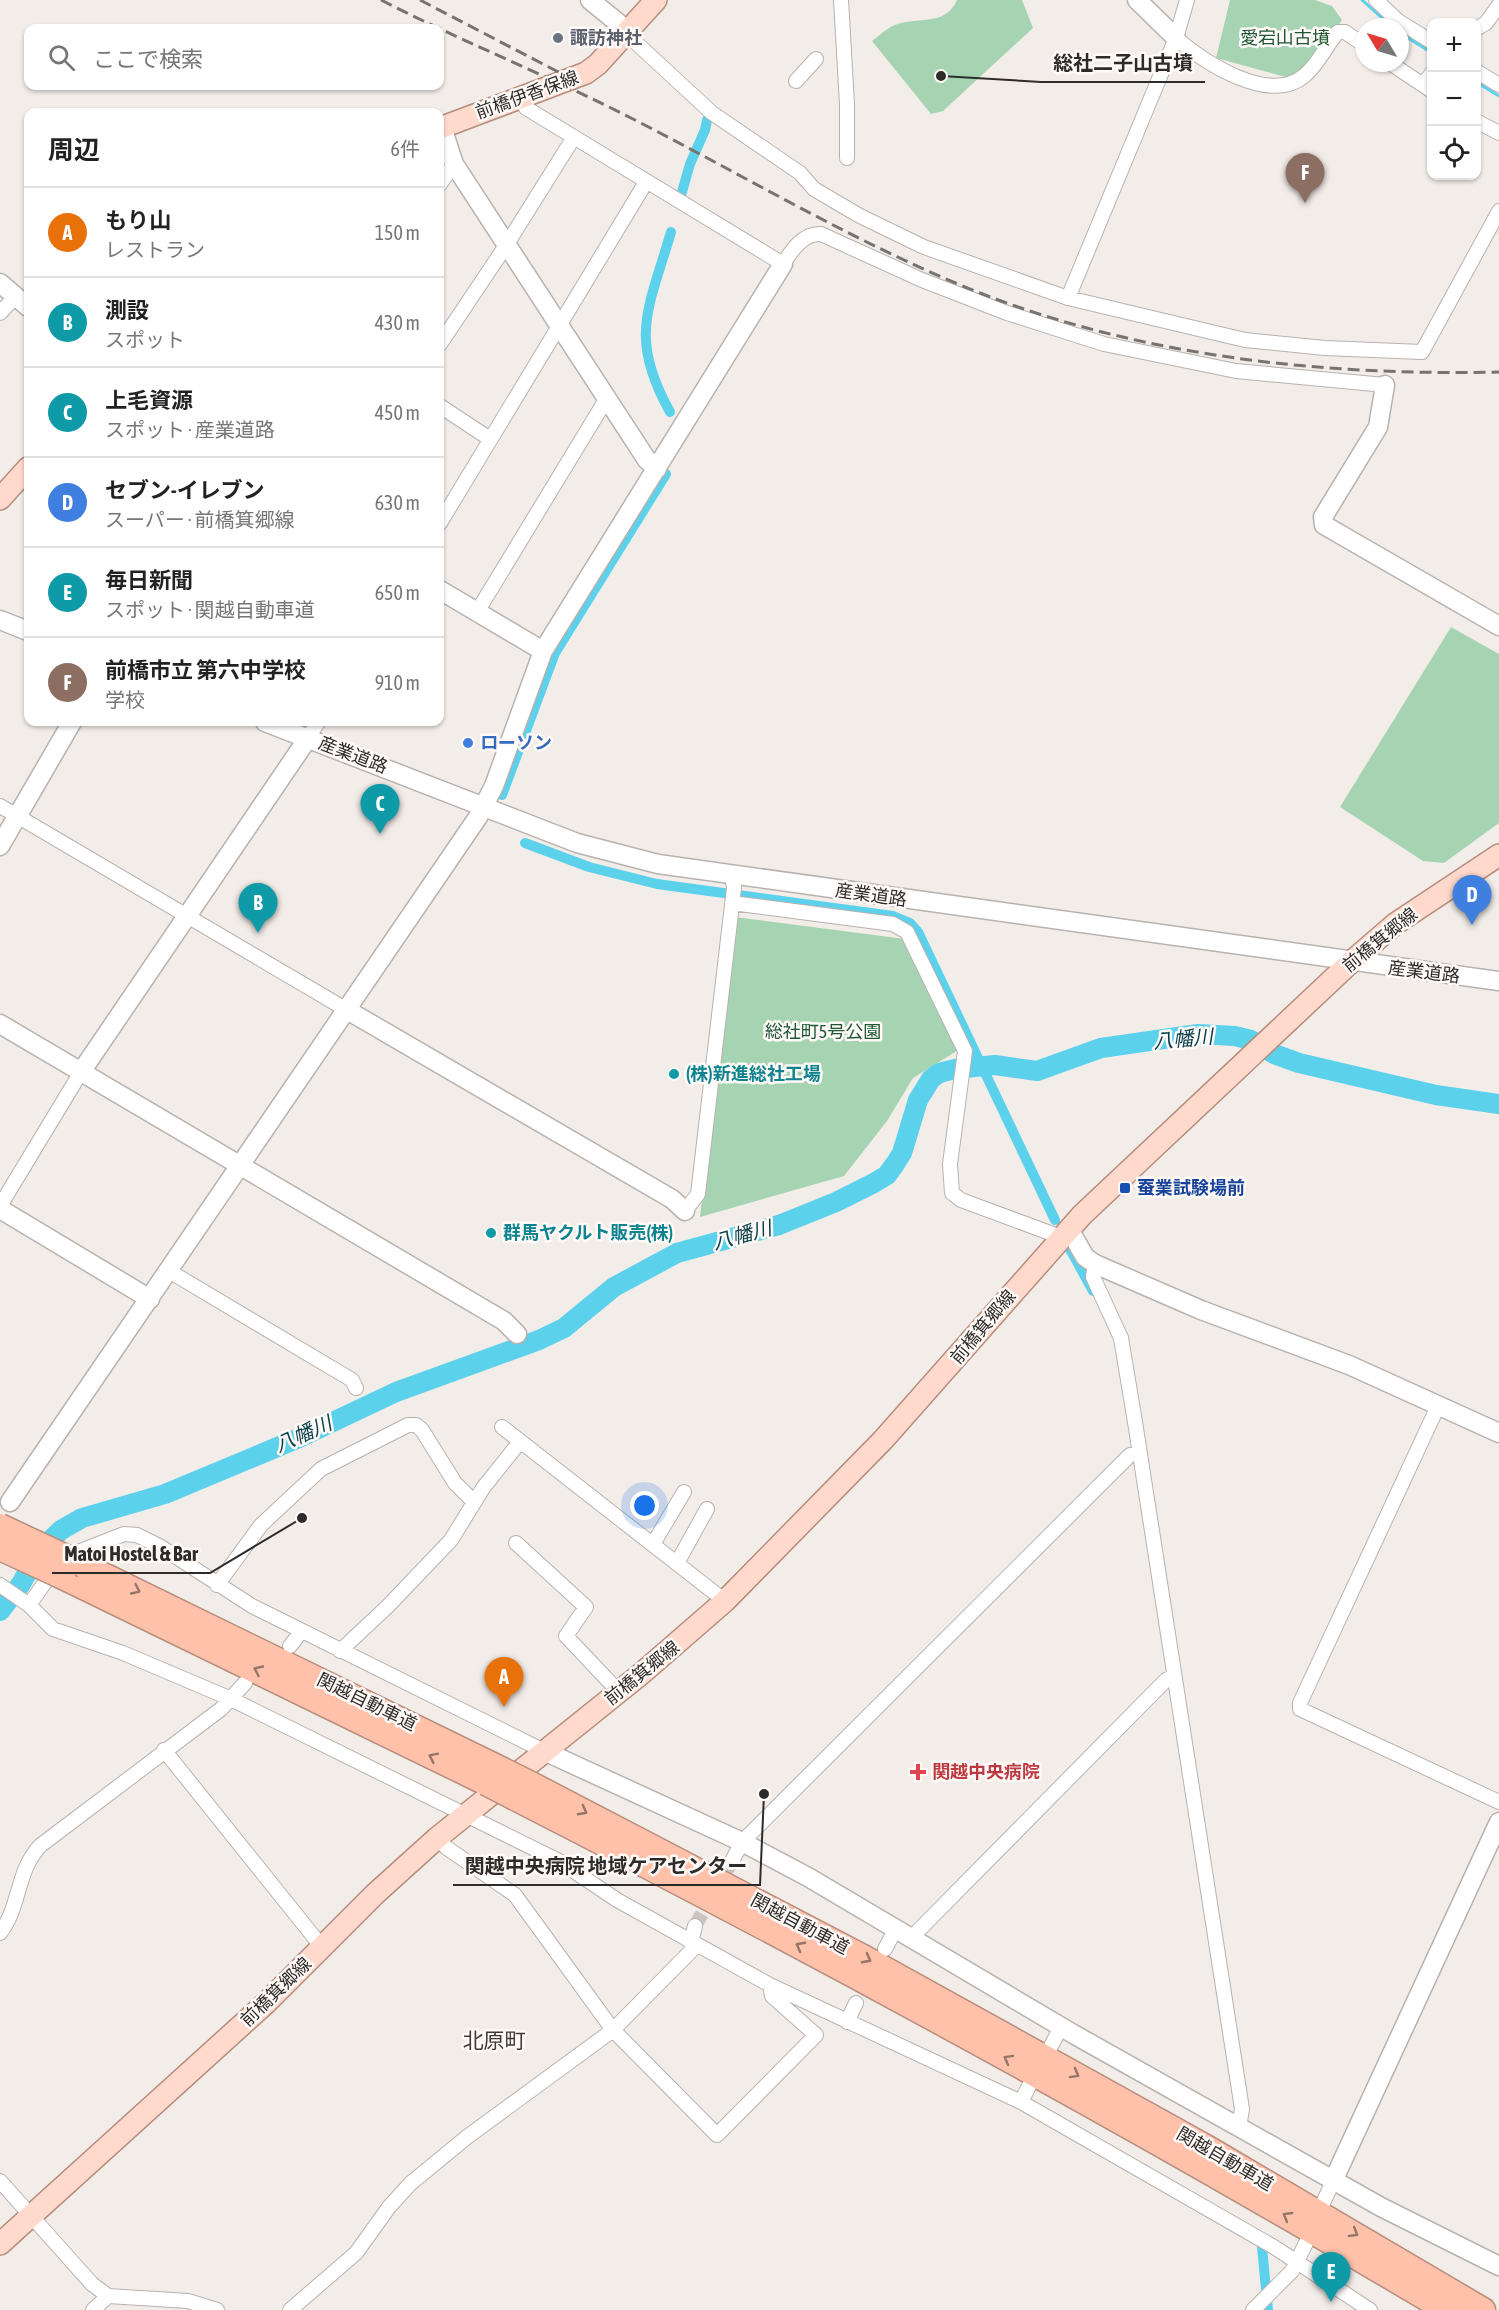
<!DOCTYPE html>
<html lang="ja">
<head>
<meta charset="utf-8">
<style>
	body { margin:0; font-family:"Asap Condensed","Noto Sans JP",sans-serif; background:#f2f2f2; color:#222 }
	.controls { position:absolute; right:18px; top:18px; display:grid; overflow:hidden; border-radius:12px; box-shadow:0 2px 4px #0004 }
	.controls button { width:54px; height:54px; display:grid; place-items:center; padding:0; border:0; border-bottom:2px solid #e0e0e0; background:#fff; color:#222; font:30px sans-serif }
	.compass { position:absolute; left:1355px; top:18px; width:54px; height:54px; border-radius:50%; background:#fff; box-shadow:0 2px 4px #0004; rotate:308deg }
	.you { position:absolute; left:645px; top:1506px; width:21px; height:21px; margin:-15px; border:4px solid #fff; border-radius:50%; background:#1a73e8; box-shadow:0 0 0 9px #1a73e833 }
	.badge { display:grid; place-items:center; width:39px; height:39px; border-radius:50%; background:#ea580c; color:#fff; font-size:20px; font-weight:700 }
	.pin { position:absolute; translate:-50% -50px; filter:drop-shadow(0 2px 3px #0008) }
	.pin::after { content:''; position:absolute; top:32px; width:21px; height:18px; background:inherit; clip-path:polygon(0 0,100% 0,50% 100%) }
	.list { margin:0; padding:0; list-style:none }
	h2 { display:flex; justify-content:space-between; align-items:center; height:78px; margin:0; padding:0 24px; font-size:26px }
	h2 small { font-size:20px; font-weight:400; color:#767676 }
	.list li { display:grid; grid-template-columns:39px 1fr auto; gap:18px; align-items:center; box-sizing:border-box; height:90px; padding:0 24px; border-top:2px solid #e0e0e0 }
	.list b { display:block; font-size:22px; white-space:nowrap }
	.list p { margin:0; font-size:20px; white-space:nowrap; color:#767676 }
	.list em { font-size:20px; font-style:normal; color:#767676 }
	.icon { flex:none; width:33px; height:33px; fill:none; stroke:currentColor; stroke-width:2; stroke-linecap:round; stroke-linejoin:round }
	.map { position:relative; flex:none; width:1499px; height:2310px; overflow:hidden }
	.search { position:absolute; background:#fff; box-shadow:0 2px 4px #0004; left:24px; top:24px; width:420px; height:66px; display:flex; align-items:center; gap:15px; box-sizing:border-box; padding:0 21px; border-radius:12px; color:#767676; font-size:22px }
	.panel { position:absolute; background:#fff; box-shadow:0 2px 4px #0004; left:24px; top:108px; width:420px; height:618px; border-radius:12px }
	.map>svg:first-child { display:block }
</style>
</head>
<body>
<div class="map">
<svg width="1499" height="2310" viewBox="0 0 1499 2310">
	<rect width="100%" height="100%" fill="#f3ede9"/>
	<!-- green -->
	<path fill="#a6d4b3" d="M957 0H1022L1033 28 943 111 931 114 872 41C879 36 887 28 895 25 918 16 945 27 957 0Z
		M1230 0H1315L1332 6 1342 20 1309 69 1293 79 1216 58Z
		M1451 627 1499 654V823L1444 863 1423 861 1340 807Z
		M734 917 905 939 960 1049 913 1078 887 1121 844 1176 700 1217Z"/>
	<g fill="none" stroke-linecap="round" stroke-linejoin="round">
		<!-- stream -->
		<path stroke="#5cd1eb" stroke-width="3" d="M1362 0 1392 27
			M1400 33 1432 53
			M1476 82 1499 96"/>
		<!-- canal -->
		<path stroke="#5cd1eb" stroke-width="10" d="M680 199 690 164 705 130 707 120
			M670 412C628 337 649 308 671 232
			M502 795 555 653 666 474
			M525 843 589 867 657 884 893 916 910 923 918 932 1055 1220
			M1070 1249 1093 1291
			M1262 2247 1268 2310"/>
		<!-- river -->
		<path stroke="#5cd1eb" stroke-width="20" d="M0 1611 21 1584 39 1551 61 1530 82 1518 165 1494 299 1438 396 1392 539 1340 564 1328 614 1287 677 1253 779 1225 836 1202 874 1183 887 1175 895 1164 902 1153 918 1100 931 1079 939 1073 955 1069 995 1065 1037 1071 1101 1048 1198 1034 1235 1036 1251 1040 1274 1054 1299 1063 1436 1095 1499 1104"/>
		<!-- street-tunnel -->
		<path stroke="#ccc6c3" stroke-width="14" stroke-dasharray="14 7" stroke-linecap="butt" d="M695 1926 731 1863"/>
		<!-- street casing -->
		<g stroke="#b8b2af" stroke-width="16">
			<path id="street" d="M841 0 847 104V158
				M1376 0 1398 21 1432 42
				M1476 29 1486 23 1499 5
				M628 31 632 39 712 113 800 173 814 189 860 216 924 247 1068 298 1245 340 1325 348 1422 352 1499 211
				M1176 38C1203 62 1269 105 1304 76 1319 64 1326 45 1338 32H1345L1364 45
				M1390 63 1432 91
				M1476 71 1499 85
				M796 81 816 59
				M1423 85 1432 73
				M521 98 526 108 783 264C792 250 803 233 821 234L922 280 1007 313 1104 344 1236 371 1385 385
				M1476 121 1499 133
				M440 184 454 164
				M1068 298 1176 38 1187 0
				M0 313 16 296
				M440 344 507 244 574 137
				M440 406 490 439
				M440 523 646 182
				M477 612 607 398
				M308 738 318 722
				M0 806 347 1010
				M732 903 893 924 907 932 965 1051 950 1164 952 1193 961 1200 1061 1237
				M0 1206 81 1072
				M685 1211 698 1194 734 888 732 875
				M1095 1264 1093 1277 1121 1338 1135 1422 1242 2109 1239 2127
				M169 1271 352 1380 356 1388
				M1438 1406 1300 1703V1709L1499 1802
				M502 1427 725 1601
				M516 1543 586 1607 566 1636 619 1692
				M653 1544 684 1492
				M677 1563 707 1509
				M0 1585 29 1605 53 1629 123 1653 229 1698 559 1861 617 1900 770 1985 1021 2102 1274 2247 1370 2310
				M217 1585 261 1525 321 1469 408 1425H416L422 1430 455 1483 474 1502
				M29 1605 53 1571 78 1552 124 1534 137 1535 161 1547 252 1606 544 1751
				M290 1646 301 1632
				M340 1651 388 1606 451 1540 483 1488 519 1443
				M164 1750 322 1947
				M437 1838 447 1848 515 1895 613 2030 717 2135 816 2035 772 1996 770 1985
				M731 1863 742 1842 1130 1455 1140 1453
				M0 1933C21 1906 16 1870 41 1845L221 1709 245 1683
				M912 1937 1166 1680 1174 1676
				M885 1949 896 1928
				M847 2022 856 2003
				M1050 2048 1061 2027
				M1021 2102 1029 2086
				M0 2181 92 2284 108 2296 188 2301 217 2310
				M1323 2203 1334 2179
				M93 2310 108 2296
				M290 2310 356 2253 389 2207 411 2183 467 2137 613 2030 693 1949 691 1942 695 1926
				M1253 2310 1292 2271 1306 2243"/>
		</g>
		<!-- secondary casing -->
		<g stroke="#b8b2af" stroke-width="21">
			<path id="secondary" d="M590 0 628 31
				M1137 0 1176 38
				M442 127 454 164 647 460 657 469
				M0 283 28 307
				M1385 385 1378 427 1323 517 1324 525 1499 626
				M440 590 543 651
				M0 620 28 631
				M265 722 577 843 658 864 1499 981
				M0 846 72 722
				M347 1010 672 1199 685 1211
				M0 1024 504 1321 517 1334
				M81 1072 308 738
				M0 1209 150 1299
				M1069 1229 1085 1257 1095 1264 1201 1310 1349 1365 1499 1433
				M10 1502 478 817 494 786 543 651 783 264
				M544 1751 742 1842 808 1877 1075 2035 1381 2207 1499 2266
				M1334 2179 1499 1822"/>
		</g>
		<!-- primary casing -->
		<g stroke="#b68d7d" stroke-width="24">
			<path id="primary" d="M440 128 586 73 598 64 656 0
				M0 499 28 468
				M0 2244 266 2003 375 1894 437 1838 641 1674 725 1601 883 1440 1082 1215 1351 962 1395 924 1499 855"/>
		</g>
		<!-- highway casing -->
		<g stroke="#b68d7d" stroke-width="27">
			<path id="highway" d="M83 1565 501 1769
				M63 1577 486 1783
				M531 1784 865 1958 1206 2147 1483 2310
				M515 1798C830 1959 1142 2129 1446 2310"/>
		</g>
		<!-- street -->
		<use href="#street" stroke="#fff" stroke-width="14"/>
		<!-- secondary -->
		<use href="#secondary" stroke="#fff" stroke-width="18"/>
		<!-- primary -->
		<use href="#primary" stroke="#ffdacc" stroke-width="21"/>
		<!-- highway -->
		<use href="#highway" stroke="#ffc1aa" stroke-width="24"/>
		<!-- rail -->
		<path stroke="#767370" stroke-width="3" stroke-dasharray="12 6" stroke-linecap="butt" d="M381 0C463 42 549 76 631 118 747 177 859 245 980 293 1144 357 1324 376 1499 372
			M420 0 566 76"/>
		<!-- highway-bridge casing -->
		<g stroke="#b68d7d" stroke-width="27" stroke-linecap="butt">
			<path id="highway-bridge" d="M0 1526 83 1565
				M0 1548 63 1577
				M501 1769 531 1784
				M486 1783 515 1798"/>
		</g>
		<!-- highway-bridge -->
		<use href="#highway-bridge" stroke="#ffc1aa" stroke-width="24"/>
	</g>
	<!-- one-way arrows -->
	<defs><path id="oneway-chevron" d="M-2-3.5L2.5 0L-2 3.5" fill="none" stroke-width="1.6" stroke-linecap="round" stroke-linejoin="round" transform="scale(1.5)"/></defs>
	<g stroke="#96766a">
		<use href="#oneway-chevron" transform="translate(136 1590) rotate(25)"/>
		<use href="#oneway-chevron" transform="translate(258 1670) rotate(-155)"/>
		<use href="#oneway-chevron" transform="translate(433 1757) rotate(-154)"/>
		<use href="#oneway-chevron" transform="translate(583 1811) rotate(28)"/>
		<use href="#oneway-chevron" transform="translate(800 1946) rotate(-152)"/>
		<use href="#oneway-chevron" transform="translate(867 1959) rotate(28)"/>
		<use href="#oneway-chevron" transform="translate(1008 2059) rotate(-151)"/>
		<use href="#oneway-chevron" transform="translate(1075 2074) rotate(29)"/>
		<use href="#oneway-chevron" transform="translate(1287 2216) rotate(-150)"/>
		<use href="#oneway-chevron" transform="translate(1354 2233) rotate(31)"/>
	</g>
	<!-- markers -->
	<circle fill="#6b7280" stroke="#fffaf7" stroke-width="2" cx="558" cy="38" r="6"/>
	<circle fill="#3f7fe0" stroke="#fffaf7" stroke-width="2" cx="468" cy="743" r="6"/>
	<g fill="#0f9aa8" stroke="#fffaf7" stroke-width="2">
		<circle cx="674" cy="1074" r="6"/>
		<circle cx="491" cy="1233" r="6"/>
	</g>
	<rect fill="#1a4fb4" stroke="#fffaf7" stroke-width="2" x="1119" y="1182" width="12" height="12" rx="3"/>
	<path fill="#e0444e" stroke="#fffaf7" stroke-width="2" d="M915 1763h6v6h6v6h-6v6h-6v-6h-6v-6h6z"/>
	<g text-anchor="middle" stroke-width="5" stroke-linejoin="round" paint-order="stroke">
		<!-- worship labels -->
		<g font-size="18" font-weight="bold" fill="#5b616d" stroke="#fffaf7" text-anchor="start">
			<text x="570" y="44">諏訪神社</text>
		</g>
		<!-- park labels -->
		<g font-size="18" fill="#1c5632" stroke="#fffaf7">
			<text x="1285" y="44">愛宕山古墳</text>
			<text x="823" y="1038">総社町5号公園</text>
		</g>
		<!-- street labels -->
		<g font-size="18" fill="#2e2c2a" stroke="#fffaf7">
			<text transform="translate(527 95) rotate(-20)" y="6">前橋伊香保線</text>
			<text transform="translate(353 755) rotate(21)" y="6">産業道路</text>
			<text transform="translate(871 895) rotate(8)" y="6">産業道路</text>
			<text transform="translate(1380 940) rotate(-39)" y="6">前橋箕郷線</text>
			<text transform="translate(1424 972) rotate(7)" y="6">産業道路</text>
			<text transform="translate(983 1327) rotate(-50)" y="6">前橋箕郷線</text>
			<text transform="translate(642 1673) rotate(-39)" y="6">前橋箕郷線</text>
			<text transform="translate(367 1702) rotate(26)" y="6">関越自動車道</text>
			<text transform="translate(800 1924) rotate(28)" y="6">関越自動車道</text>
			<text transform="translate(276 1992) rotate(-44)" y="6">前橋箕郷線</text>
			<text transform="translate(1225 2159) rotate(30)" y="6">関越自動車道</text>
		</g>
		<!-- shop labels -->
		<g font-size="18" font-weight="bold" fill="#366cbe" stroke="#fffaf7" text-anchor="start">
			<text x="480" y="749">ローソン</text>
		</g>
		<!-- culture labels -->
		<g font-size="18" font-weight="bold" fill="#0d838f" stroke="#fffaf7" text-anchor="start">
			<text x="686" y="1080">(株)新進総社工場</text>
			<text x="503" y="1239">群馬ヤクルト販売(株)</text>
		</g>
		<!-- transit labels -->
		<g font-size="18" font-weight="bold" fill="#164399" stroke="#fffaf7" text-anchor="start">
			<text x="1137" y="1194">蚕業試験場前</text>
		</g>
		<!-- health labels -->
		<g font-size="18" font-weight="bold" fill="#be3a42" stroke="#fffaf7" text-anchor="start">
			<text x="932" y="1778">関越中央病院</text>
		</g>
		<!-- water labels -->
		<g font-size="20" font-style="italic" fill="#0a404b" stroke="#fffaf7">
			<text transform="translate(1183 1039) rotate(-5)" y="7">八幡川</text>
			<text transform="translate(742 1235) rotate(-15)" y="7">八幡川</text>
			<text transform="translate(303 1434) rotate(-24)" y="7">八幡川</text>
		</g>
		<!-- quarter labels -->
		<g font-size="21" fill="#3d3936" stroke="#fffaf7">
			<text x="494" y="2048">北原町</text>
		</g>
	</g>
	<!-- callouts -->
	<path fill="none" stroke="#2e2c2a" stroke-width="2" d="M941 76L1041 82H1205M302 1518L210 1573H52M764 1794L760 1885H453"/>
	<g fill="#2e2c2a" stroke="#fffaf7" stroke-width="2">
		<circle cx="941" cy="76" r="6"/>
		<circle cx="302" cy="1518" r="6"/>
		<circle cx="764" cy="1794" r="6"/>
	</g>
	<g font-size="20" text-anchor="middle" font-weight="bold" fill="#2e2c2a" stroke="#fffaf7" stroke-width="5" stroke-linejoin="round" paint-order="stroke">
		<text x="1123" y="70">総社二子山古墳</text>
		<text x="131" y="1561">Matoi Hostel &amp; Bar</text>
		<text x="606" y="1873">関越中央病院 地域ケアセンター</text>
	</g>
</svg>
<div class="controls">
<button>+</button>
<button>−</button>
<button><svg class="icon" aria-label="locate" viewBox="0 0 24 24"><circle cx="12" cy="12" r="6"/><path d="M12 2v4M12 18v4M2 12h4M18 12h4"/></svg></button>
</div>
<svg class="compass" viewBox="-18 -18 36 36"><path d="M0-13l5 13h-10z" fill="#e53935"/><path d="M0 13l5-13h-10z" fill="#767676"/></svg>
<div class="you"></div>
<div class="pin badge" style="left:504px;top:1707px;background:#e8710a">A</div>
<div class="pin badge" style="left:258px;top:933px;background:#0f9aa8">B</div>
<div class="pin badge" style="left:380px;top:834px;background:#0f9aa8">C</div>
<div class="pin badge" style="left:1472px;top:925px;background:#3f7fe0">D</div>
<div class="pin badge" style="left:1331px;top:2302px;background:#0f9aa8">E</div>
<div class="pin badge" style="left:1305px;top:203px;background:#8d6e63">F</div>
<div class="search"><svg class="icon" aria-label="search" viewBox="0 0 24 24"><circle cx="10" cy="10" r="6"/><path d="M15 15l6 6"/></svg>ここで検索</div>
<section class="panel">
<h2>周辺<small>6件</small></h2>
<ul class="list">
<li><span class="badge" style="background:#e8710a">A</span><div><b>もり山</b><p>レストラン</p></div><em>150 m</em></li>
<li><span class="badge" style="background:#0f9aa8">B</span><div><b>測設</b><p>スポット</p></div><em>430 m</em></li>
<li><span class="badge" style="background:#0f9aa8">C</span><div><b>上毛資源</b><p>スポット · 産業道路</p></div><em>450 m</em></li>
<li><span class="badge" style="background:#3f7fe0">D</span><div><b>セブン-イレブン</b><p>スーパー · 前橋箕郷線</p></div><em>630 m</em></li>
<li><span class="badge" style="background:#0f9aa8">E</span><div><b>毎日新聞</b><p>スポット · 関越自動車道</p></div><em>650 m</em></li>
<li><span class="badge" style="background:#8d6e63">F</span><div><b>前橋市立 第六中学校</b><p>学校</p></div><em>910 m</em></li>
</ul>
</section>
</div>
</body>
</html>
